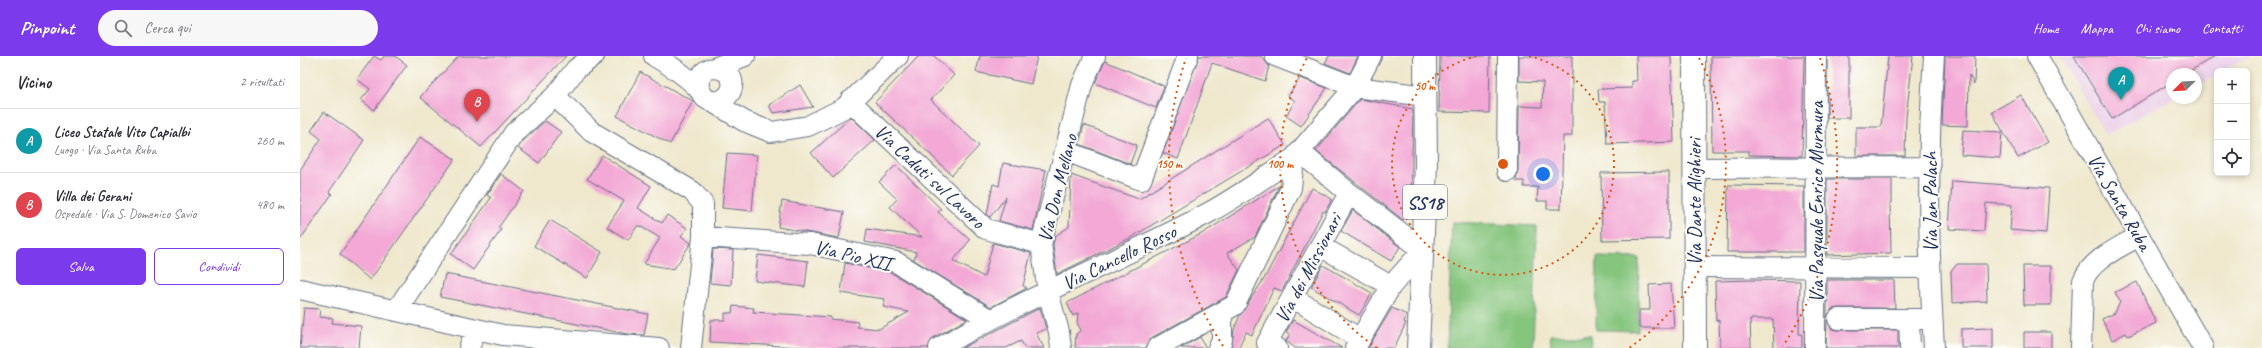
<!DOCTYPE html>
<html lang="it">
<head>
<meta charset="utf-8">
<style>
	body { margin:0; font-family:Caveat,sans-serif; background:#f7f7f7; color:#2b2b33 }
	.controls { position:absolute; right:12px; top:12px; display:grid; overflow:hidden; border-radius:6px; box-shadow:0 2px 6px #0003 }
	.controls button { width:36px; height:36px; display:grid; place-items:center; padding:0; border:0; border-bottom:1px solid #e1e1e2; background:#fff; color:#2b2b33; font:20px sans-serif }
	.compass { position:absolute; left:1866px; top:12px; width:36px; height:36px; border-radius:50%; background:#fff; box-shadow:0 2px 6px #0003; rotate:246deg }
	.you { position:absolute; left:1243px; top:118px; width:14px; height:14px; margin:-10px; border:3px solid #fff; border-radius:50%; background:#1a73e8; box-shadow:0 0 0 6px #1a73e833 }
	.badge { display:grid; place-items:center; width:26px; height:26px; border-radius:50%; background:#7c3aed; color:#fff; font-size:13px; font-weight:700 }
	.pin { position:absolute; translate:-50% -33px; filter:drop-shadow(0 1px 2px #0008) }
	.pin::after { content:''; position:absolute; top:21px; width:14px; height:12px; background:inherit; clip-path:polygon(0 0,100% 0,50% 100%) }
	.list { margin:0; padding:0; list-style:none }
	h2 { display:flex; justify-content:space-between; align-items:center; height:52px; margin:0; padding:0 16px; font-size:17px }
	h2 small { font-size:13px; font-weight:400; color:#7c7c81 }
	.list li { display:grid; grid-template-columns:26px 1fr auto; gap:12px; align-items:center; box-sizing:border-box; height:64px; padding:0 16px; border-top:1px solid #e1e1e2 }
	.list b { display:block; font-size:15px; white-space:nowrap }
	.list p { margin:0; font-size:13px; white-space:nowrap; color:#7c7c81 }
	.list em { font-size:13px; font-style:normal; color:#7c7c81 }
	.actions { display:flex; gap:8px; padding:12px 16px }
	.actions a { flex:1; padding:9px 0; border:1px solid #7c3aed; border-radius:6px; text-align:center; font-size:14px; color:#7c3aed }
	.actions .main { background:#7c3aed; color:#fff }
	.icon { flex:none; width:22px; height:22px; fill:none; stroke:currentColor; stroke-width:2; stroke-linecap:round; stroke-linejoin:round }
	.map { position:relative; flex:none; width:1962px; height:292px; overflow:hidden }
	header { display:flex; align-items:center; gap:24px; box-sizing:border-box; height:56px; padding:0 20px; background:#7c3aed; color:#fff }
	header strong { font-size:19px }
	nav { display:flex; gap:22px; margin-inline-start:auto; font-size:14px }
	.search { width:280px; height:36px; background:#f7f7f7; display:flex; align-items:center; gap:10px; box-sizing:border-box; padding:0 14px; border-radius:22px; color:#7c7c81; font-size:15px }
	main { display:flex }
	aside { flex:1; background:#fff }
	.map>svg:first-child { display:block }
</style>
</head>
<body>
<header>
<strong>Pinpoint</strong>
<div class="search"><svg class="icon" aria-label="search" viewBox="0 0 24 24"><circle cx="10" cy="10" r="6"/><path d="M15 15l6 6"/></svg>Cerca qui</div>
<nav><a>Home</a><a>Mappa</a><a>Chi siamo</a><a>Contatti</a></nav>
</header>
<main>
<aside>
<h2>Vicino<small>2 risultati</small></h2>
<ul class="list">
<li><span class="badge" style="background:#0f9aa8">A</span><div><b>Liceo Statale Vito Capialbi</b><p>Luogo · Via Santa Ruba</p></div><em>260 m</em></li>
<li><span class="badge" style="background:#e0444e">B</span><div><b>Villa dei Gerani</b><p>Ospedale · Via S. Domenico Savio</p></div><em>480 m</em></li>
</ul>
<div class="actions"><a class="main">Salva</a><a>Condividi</a></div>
</aside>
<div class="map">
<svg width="1962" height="292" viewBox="0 0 1962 292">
	<rect width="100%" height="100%" fill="#fdfcf7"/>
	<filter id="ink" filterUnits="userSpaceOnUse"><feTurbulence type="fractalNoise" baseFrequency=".025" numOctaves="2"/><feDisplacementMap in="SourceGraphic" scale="8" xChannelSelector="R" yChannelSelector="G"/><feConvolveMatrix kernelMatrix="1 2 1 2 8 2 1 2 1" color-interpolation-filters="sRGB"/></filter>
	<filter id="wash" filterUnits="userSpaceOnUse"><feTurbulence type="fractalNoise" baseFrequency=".012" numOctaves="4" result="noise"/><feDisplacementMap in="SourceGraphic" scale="16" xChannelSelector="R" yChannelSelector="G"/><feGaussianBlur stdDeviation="0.9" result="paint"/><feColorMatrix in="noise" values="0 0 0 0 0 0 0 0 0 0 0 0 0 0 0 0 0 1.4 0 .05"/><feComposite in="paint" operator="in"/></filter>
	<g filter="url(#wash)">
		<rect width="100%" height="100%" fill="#efe8cd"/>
		<!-- built -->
		<path fill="#ecd1ea" d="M1759 0H1952L1924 15H1917V19L1896 30V18H1872V42H1874L1806 79Z"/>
		<!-- green -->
		<path fill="#85c57d" stroke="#507a6e" d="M1152 166 1237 170 1233 292H1147Z
			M1297 201 1339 202 1338 275 1296 274Z
			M1250 279H1291V292H1251Z"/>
		<g id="blocks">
			<!-- building -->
			<path fill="#f3a8d5" d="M74 0 81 4 84 0H95L107 9 74 54 61 44 70 33 57 23Z
				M159 0H266L181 91 120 41Z
				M619 0H634L654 19 631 44 679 90 652 119 575 46Z
				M680 0H737L731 28 676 16Z
				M899 0H961L969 10 965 25 912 7 878 103 863 97Z
				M1029 0H1058L1050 17 1025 7Z
				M1140 0H1190L1189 57 1139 56Z
				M1219 0H1272V80H1263L1261 153H1247V145H1237L1238 131H1224V125H1216L1218 115 1219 50 1242 51 1243 26 1219 25Z
				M1336 0H1371L1374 86 1307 88 1305 46H1299L1298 33 1332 32V25H1337Z
				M1411 0H1504L1502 100 1449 99V95H1412Z
				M1527 0H1549V62H1527Z
				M1588 0H1613L1606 62 1605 100H1556V71H1581Z
				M1645 0H1675L1674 28 1669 19 1668 70 1642 69Z
				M1774 0H1915L1885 18H1872V26L1812 63Z
				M805 5 864 30 856 52 795 27Z
				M340 16 393 45 370 88 317 60Z
				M1000 22 1027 32 1001 70 986 60 995 45 988 40Z
				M500 29 513 51 473 57 469 49Z
				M1721 39 1748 86 1718 102 1692 56Z
				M1060 43 1113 53 1111 156 1103 164 1016 95Z
				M24 56 64 84 29 136 32 138 0 184V114L21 83 11 75Z
				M551 61 575 84 533 122 511 97Z
				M968 62 985 89 832 181 757 218 753 189 755 180 769 171 771 119 839 143Z
				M245 65 261 76 239 107 218 92 223 85Z
				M784 69 837 89 830 108 779 88Z
				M1663 74 1702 76 1700 102 1661 99Z
				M120 81 155 103 70 224 40 198Z
				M427 97 457 99 452 155 422 152Z
				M302 99 351 130 338 152 362 167 367 159 387 172 381 180 391 187 374 213 344 208 360 182 338 169 328 184 307 171 324 145 287 123Z
				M703 107 746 114 733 174 699 165 706 141 690 161 687 158 693 128 699 130Z
				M596 109 641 153 638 156 670 184 653 205 684 221 693 187 731 197 723 230 727 232 691 251 614 204 616 196 565 186 567 173 622 181 590 151 597 143 579 126Z
				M1369 116V183L1302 184 1301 117Z
				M201 118 224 135 198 172 201 174 173 214 151 198 191 142 187 139Z
				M1527 123H1592V147H1590L1591 197 1527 199Z
				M1652 125 1749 132 1746 177 1710 174 1712 149 1686 147 1684 175 1649 173Z
				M1428 129 1504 130V196H1427Z
				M979 130 955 181 927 197 939 214 926 241 851 282 846 292H775L776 278 781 274 777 267 778 257 773 260 767 247 903 177Z
				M1012 132 1032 143 1025 156 1023 155 982 235 974 232 952 279 946 276 938 292H931L934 274 940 259 964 223Z
				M482 145 544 156 539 182 478 171Z
				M1053 154 1100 191 1091 205 1041 175Z
				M250 164 302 196 287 222 234 190Z
				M413 193 433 194 431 229 410 227Z
				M458 199 508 205 505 231 455 225Z
				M545 207 592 217 667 263 633 282 628 292H519L410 286 411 264H425V257H432L433 250 454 252 453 256 531 261 530 263 558 266 557 271 579 273 609 256 583 251 585 243 541 237Z
				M1657 208H1686L1687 245 1652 247 1651 216Z
				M1023 209 1072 237 1059 259 1011 231Z
				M1723 210H1751V249H1724Z
				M145 218 348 258 344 279 327 278 140 241Z
				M1453 224 1500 225 1499 278H1502V292H1474L1473 263H1450L1451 292H1420L1419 264 1416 265 1415 225Z
				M1527 224H1594L1595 252H1538L1532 253 1527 262Z
				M1837 226 1856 267 1828 280 1826 277 1812 284 1802 263 1815 257 1820 246 1815 236Z
				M1371 228 1374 272H1339V254H1350L1349 229Z
				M4 252 20 253 19 261 33 262 32 267 61 270 59 292H0Z
				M740 252 746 273 736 277 744 292H725L721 285 706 292H662Z
				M1092 252 1107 259 1104 266 1106 267 1094 292H1068Z
				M993 264 1042 292H995L986 285 990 278 986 276Z
				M1527 264 1532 273 1538 274H1598V292H1526Z
				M1693 272V292H1661V273Z
				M1724 276H1751V292H1724Z
				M900 281 906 292H881Z"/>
		</g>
	</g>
	<g filter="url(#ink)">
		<use href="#blocks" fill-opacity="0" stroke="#657085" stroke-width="1"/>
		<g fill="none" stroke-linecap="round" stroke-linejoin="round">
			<!-- minor casing -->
			<g stroke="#657085" stroke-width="22">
				<path id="minor" d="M354 0C370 9 385 19 398 32 401 35 402 39 405 42 408 44 413 46 417 45 423 45 428 40 431 35 441 9 394 1 399 34
					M975 0 1055 31 1126 40
					M1634 0C1627 97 1628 195 1634 292
					M1737 0 1903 292
					M414 12 445 0
					M255 40 292 76 392 135 403 148V181L391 292
					M411 45 444 65 471 76 508 70 544 52 598 0
					M550 45 686 173 741 188
					M766 95 841 124 888 0
					M1000 96 1049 137 1123 194 1091 230 1055 292
					M1394 112 1630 111
					M1207 115 1208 0
					M403 181 510 188 596 206 689 263
					M1020 190 1091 230
					M1394 211 1630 212
					M0 233 203 279 359 292
					M992 241 1060 283
					M96 255 214 77 255 40 276 13 294 0
					M1538 263H1609
					M169 292 176 273
					M639 292C726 241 821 204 910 156 939 140 966 120 994 102
					M761 292 759 276 748 236 741 188 782 29 795 0
					M857 292 935 249 991 132 994 102 1055 31 1071 0
					M918 292 922 284V256
					M977 292 967 287 1049 137
					M1515 292 1516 0
					M1610 292 1609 263H1622
					M1781 292 1783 225C1791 203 1819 192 1839 180"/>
			</g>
			<!-- major casing -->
			<g stroke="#657085" stroke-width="24">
				<path id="major" d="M1394 0 1395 292
					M1118 292 1126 108 1125 0"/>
			</g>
			<!-- minor -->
			<use href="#minor" stroke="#fff" stroke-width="20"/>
			<!-- major -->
			<use href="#major" stroke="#fff" stroke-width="22"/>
		</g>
	</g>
	<!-- distance rings -->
	<g fill="none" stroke="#de5710" stroke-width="2" stroke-dasharray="2 4">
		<path d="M1229 0A111 111 0 1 1 1177 0"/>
		<path d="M1077 292A223 223 0 0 1 1007 2M1399 2A223 223 0 0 1 1329 292"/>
		<path d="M923 290A334 334 0 0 1 886 2M1520 2A334 334 0 0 1 1483 290"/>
	</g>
	<g text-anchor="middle" stroke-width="4" stroke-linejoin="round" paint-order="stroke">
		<!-- shield labels -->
		<rect fill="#fdfcf7" stroke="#5f6c8c" stroke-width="1" x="1103" y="129" width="44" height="34" rx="3"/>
		<g font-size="19" font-weight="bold" fill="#1b2f5e">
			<text x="1125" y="153">SS18</text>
		</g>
		<!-- street labels -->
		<g font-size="20" fill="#1b2f5e" stroke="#fdfcf7">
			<text transform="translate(630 120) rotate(43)" y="7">Via Caduti sul Lavoro</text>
			<text transform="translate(757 132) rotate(-76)" y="7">Via Don Mellano</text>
			<text transform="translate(1394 146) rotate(-90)" y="7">Via Dante Alighieri</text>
			<text transform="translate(1516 146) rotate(-90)" y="7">Via Pasquale Enrico Murmura</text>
			<text transform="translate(1630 146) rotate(-90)" y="7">Via Jan Palach</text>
			<text transform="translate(1820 146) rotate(60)" y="7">Via Santa Ruba</text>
			<text transform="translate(553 199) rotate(13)" y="7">Via Pio XII</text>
			<text transform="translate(819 201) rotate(-26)" y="7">Via Cancello Rosso</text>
			<text transform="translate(1008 212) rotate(-62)" y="7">Via dei Missionari</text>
		</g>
	</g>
	<circle cx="1203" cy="108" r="6" fill="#de5710" stroke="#fdfcf7" stroke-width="2"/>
	<g font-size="12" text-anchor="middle" font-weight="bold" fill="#de5710" stroke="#fdfcf7" stroke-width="4" stroke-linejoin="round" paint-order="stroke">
		<text x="1125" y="34">50 m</text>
		<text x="980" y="112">100 m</text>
		<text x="869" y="112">150 m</text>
	</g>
</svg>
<div class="controls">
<button>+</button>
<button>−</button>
<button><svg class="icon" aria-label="locate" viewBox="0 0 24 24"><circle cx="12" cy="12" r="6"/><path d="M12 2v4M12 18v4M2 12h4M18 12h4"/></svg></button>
</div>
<svg class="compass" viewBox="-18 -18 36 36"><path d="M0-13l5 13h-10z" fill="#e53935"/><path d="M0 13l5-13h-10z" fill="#7c7c81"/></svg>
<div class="you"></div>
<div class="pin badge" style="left:1821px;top:44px;background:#0f9aa8">A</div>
<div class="pin badge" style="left:177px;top:66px;background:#e0444e">B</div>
</div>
</main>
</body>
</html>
